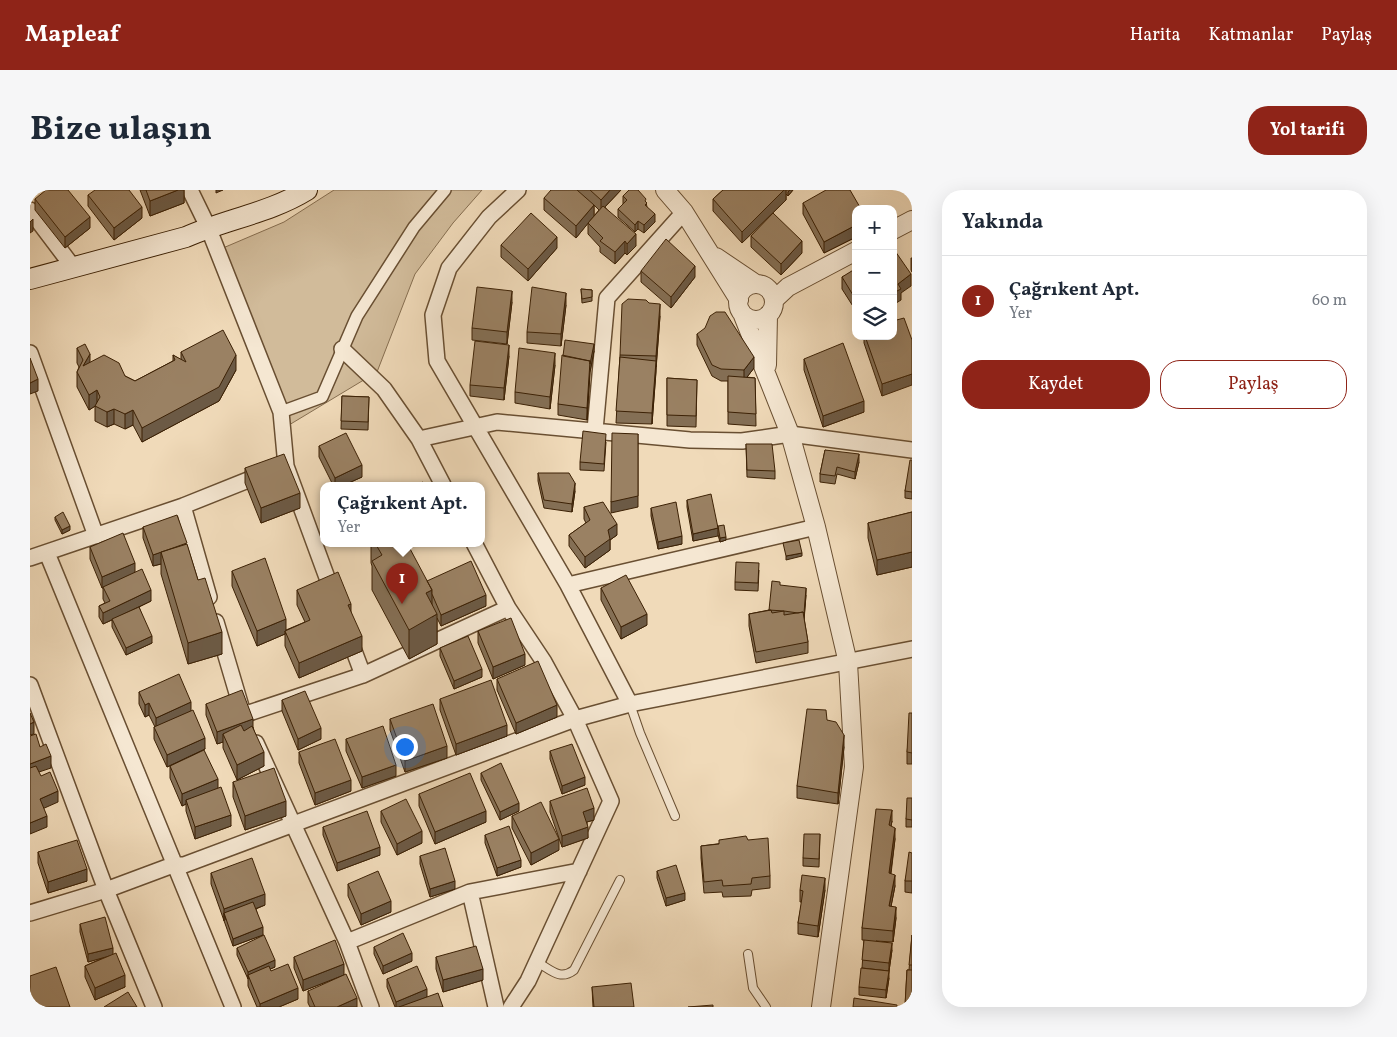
<!DOCTYPE html>
<html lang="tr">
<head>
<meta charset="utf-8">
<style>
	body { margin:0; font-family:Vollkorn,serif; background:#f6f6f7; color:#1f2937 }
	.controls { position:absolute; right:15px; top:15px; display:grid; overflow:hidden; border-radius:10px; box-shadow:0 5px 20px #0002 }
	.controls button { width:45px; height:45px; display:grid; place-items:center; padding:0; border:0; border-bottom:1px solid #e0e1e3; background:#fff; color:#1f2937; font:25px sans-serif }
	.you { position:absolute; left:374px; top:556px; width:18px; height:18px; margin:-12px; border:4px solid #fff; border-radius:50%; background:#1a73e8; box-shadow:0 0 0 8px #1a73e833 }
	.badge { display:grid; place-items:center; width:32px; height:32px; border-radius:50%; background:#8f2418; color:#fff; font-size:16px; font-weight:700 }
	.pin { position:absolute; translate:-50% -41px; filter:drop-shadow(0 1px 2px #0008) }
	.pin::after { content:''; position:absolute; top:26px; width:18px; height:15px; background:inherit; clip-path:polygon(0 0,100% 0,50% 100%) }
	.popup { position:absolute; left:290px; top:292px; width:165px; height:65px; box-sizing:border-box; display:grid; place-content:center; border-radius:10px; background:#fff; filter:drop-shadow(0 1px 4px #0005); font-size:16px; white-space:nowrap; color:#747a83 }
	.popup b { font-size:19px; color:#1f2937 }
	.popup::after { content:''; position:absolute; left:50%; top:100%; margin-left:-10px; border:10px solid transparent; border-top-color:#fff }
	.list { margin:0; padding:0; list-style:none }
	h2 { display:flex; justify-content:space-between; align-items:center; height:65px; margin:0; padding:0 20px; font-size:21px }
	h2 small { font-size:16px; font-weight:400; color:#747a83 }
	.list li { display:grid; grid-template-columns:32px 1fr auto; gap:15px; align-items:center; box-sizing:border-box; height:90px; padding:0 20px; border-top:1px solid #e0e1e3 }
	.list b { display:block; font-size:19px; white-space:nowrap }
	.list p { margin:0; font-size:16px; white-space:nowrap; color:#747a83 }
	.list em { font-size:16px; font-style:normal; color:#747a83 }
	.actions { display:flex; gap:10px; padding:15px 20px }
	.actions a { flex:1; padding:11px 0; border:1px solid #8f2418; border-radius:20px; text-align:center; font-size:18px; color:#8f2418 }
	.actions .main { background:#8f2418; color:#fff }
	.icon { flex:none; width:28px; height:28px; fill:none; stroke:currentColor; stroke-width:2; stroke-linecap:round; stroke-linejoin:round }
	.map { position:relative; flex:none; width:882px; height:817px; overflow:hidden; border-radius:20px }
	header { display:flex; align-items:center; gap:30px; box-sizing:border-box; height:70px; padding:0 25px; background:#8f2418; color:#fff }
	header strong { font-size:24px }
	nav { display:flex; gap:28px; margin-inline-start:auto; font-size:18px }
	.intro { display:flex; align-items:center; justify-content:space-between; box-sizing:border-box; height:120px; padding:0 30px }
	h1 { margin:0; font-size:35px }
	.button { padding:12px 22px; border-radius:20px; background:#8f2418; color:#fff; font-size:18px; font-weight:700 }
	main { display:flex; gap:30px; padding:0 30px }
	aside { flex:1; background:#fff; border-radius:20px; box-shadow:0 5px 20px #0002 }
	.map>svg:first-child { display:block }
</style>
</head>
<body>
<header>
<strong>Mapleaf</strong>
<nav><a>Harita</a><a>Katmanlar</a><a>Paylaş</a></nav>
</header>
<div class="intro"><h1>Bize ulaşın</h1><a class="button">Yol tarifi</a></div>
<main>
<div class="map">
<svg width="882" height="817" viewBox="0 0 882 817">
	<rect width="100%" height="100%" fill="#f0dab9"/>
	<filter id="stains"><feTurbulence type="fractalNoise" baseFrequency=".004" numOctaves="4"/><feColorMatrix values="0 0 0 0 .2 0 0 0 0 .09 0 0 0 0 .02 0 0 0 .5 -.17"/></filter>
	<radialGradient id="worn" r=".72"><stop offset=".6" stop-color="#630" stop-opacity="0"/><stop offset="1" stop-color="#630" stop-opacity=".3"/></radialGradient>
	<!-- green -->
	<path fill="#d1bb9a" stroke="#866e50" d="M304 0H452L423 33 385 84 347 182 259 235 186 61 254 32Z"/>
	<g fill="none" stroke-linecap="round" stroke-linejoin="round">
		<!-- service casing -->
		<g stroke="#694f32" stroke-width="10">
			<path id="service" d="M600 514 610 543 645 626
				M718 764 723 798 736 817
				M507 772C521 780 530 791 544 780L590 690"/>
		</g>
		<!-- pedestrian casing -->
		<g stroke="#694f32" stroke-width="14">
			<path id="pedestrian" d="M251 222 292 207 327 126 384 37 415 0"/>
		</g>
		<!-- minor casing -->
		<g stroke="#694f32" stroke-width="18">
			<path id="minor" d="M160 0 178 37 251 222 256 276 303 404
				M488 0 459 27 419 78 403 125 407 171 538 395 600 514
				M0 20 43 77
				M312 159 354 199 389 249 413 295
				M0 163 66 346
				M565 240 577 108 654 22
				M389 249 467 232 660 250 712 251 760 244 882 260
				M153 316 179 407
				M444 353 478 418 514 472 545 529 581 611 498 791 481 817
				M17 363 203 817
				M0 368 153 316 233 284
				M538 395 786 337
				M186 432 212 520
				M318 445 333 485
				M0 495 76 700 124 817
				M213 525 333 485 478 418
				M226 553 317 752 341 817
				M440 702 466 817
				M0 723 76 700 143 675H154L545 529 600 514 882 459
				M317 752 440 702 549 681"/>
		</g>
		<!-- tertiary casing -->
		<g stroke="#694f32" stroke-width="20">
			<path id="tertiary" d="M635 0 654 22 709 110
				M863 40 882 30
				M686 67 726 94
				M708 112a18 18 0 1 1 36 0a18 18 0 1 1-36 0Z
				M744 110 758 97 826 61
				M712 123 760 244 786 337 818 473 824 577 791 817
				M737 175 738 125"/>
		</g>
		<!-- secondary casing -->
		<g stroke="#3c2105" stroke-width="22">
			<path id="secondary" d="M0 89 156 47C196 29 240 23 277 0"/>
		</g>
		<!-- service -->
		<use href="#service" stroke="#f5e7d2" stroke-width="8"/>
		<!-- pedestrian -->
		<use href="#pedestrian" stroke="#f5e7d2" stroke-width="11"/>
		<!-- minor -->
		<use href="#minor" stroke="#f5e7d2" stroke-width="15"/>
		<!-- tertiary -->
		<use href="#tertiary" stroke="#f5e7d2" stroke-width="18"/>
		<!-- secondary -->
		<use href="#secondary" stroke="#f5e7d2" stroke-width="20"/>
	</g>
	<!-- wall -->
	<path fill="#846f55" stroke="#3c2105" fill-rule="evenodd" d="M110 0H154V13L120 26Z
		M547 0H591L575 17 606 56 597 65 595 63 585 74 570 62V57L558 44V33L546 48 514 20V8ZM564 15 569 20 564 26Z
		M693 0H763L758 6 756 4V10L712 53 683 21V9Z
		M58 5 112 28 84 50 58 16Z
		M593 6 616 12 617 17 625 32 614 43 608 39 605 42 588 27V19L593 14Z
		M5 9 60 38 35 58 5 20Z
		M773 13 826 19V47L794 63 773 24Z
		M721 46 772 63 751 85 721 57Z
		M471 55 527 58 498 91 471 67Z
		M881 68H882V82L881 80Z
		M611 81 665 87 641 118 611 92Z
		M826 81V121L812 99V87Z
		M551 99 562 100V111L552 113Z
		M482 112 477 154 442 150V138Z
		M536 115 531 156 497 153V142Z
		M630 126 622 234 586 233 590 165Z
		M667 144 724 178 717 187 725 188 726 236 698 234V191H691L682 186 667 155Z
		M834 146H863L852 206 834 153Z
		M47 158 60 173 95 186 105 191 143 171V165L151 170V162L206 180 189 211 112 252 103 235 95 239 84 234 77 237 65 231V216L59 220 47 197V182L49 177 47 173Z
		M564 161 560 182 557 230 528 225V214Z
		M479 166 474 210 440 206V195Z
		M774 169 834 222 793 237 774 180Z
		M525 175 520 219 485 213V202Z
		M637 188 667 190 666 237 637 236Z
		M312 206 339 207 338 240 311 239Z
		M576 252 574 281 550 280V272Z
		M716 254 745 281V289L717 287Z
		M289 256 332 287 314 295H303L289 267Z
		M795 260 829 272 825 289 807 284 805 294 790 292V284Z
		M882 270V309L875 308V301Z
		M215 278 270 318 231 333 215 293Z
		M508 283 545 301 542 322 514 318 508 291Z
		M657 310 688 336 696 350 690 352 688 345 663 351 657 317Z
		M554 317 587 345 580 350V360L555 378 539 356V345L556 333 554 329Z
		M621 318 652 354 628 359 621 326Z
		M882 322V377L847 385 838 348V333Z
		M25 327 40 340 32 344 25 330Z
		M113 337 157 355 168 390 192 464 158 474 131 384V374L123 376 113 348Z
		M341 353H368L371 359 397 391 456 416 411 436 407 428V454L379 469 342 400V376L341 373Z
		M60 357 105 383 121 411 109 417 122 453 96 465 82 437V430L73 434 69 427V416L75 413 73 409V398H72L60 369Z
		M729 380 728 401 705 400V392Z
		M202 381 256 440 275 432 267 415V400L321 422 332 461 269 488 255 456V444L227 456 202 396Z
		M750 396 776 405 774 428 778 452V463L726 473 719 436V424L739 420Z
		M571 398 617 435 591 449 571 410Z
		M448 441 495 475 463 489 448 453Z
		M410 458 452 487 424 499 410 466Z
		M467 489 527 527 486 544 467 500Z
		M109 502 161 521 175 559 137 577 124 549V537H125L119 525 115 527 109 514Z
		M410 509 477 546 426 565 410 520Z
		M252 510 291 549 268 560 252 521Z
		M176 514 223 537 234 576 207 590 193 558V552L187 554 176 525Z
		M882 523V574H877V562Z
		M360 529 417 568 375 582 360 540Z
		M797 530 814 557 808 614 767 608V596Z
		M316 549 366 586 332 598 316 561Z
		M520 561 555 595 532 604 520 569Z
		M269 562 321 601 285 615 269 573Z
		M140 576 188 598 201 636 165 649 156 621V614L152 616 140 588Z
		M451 583 489 621 470 630 451 590Z
		M203 592 256 626 215 640 203 607Z
		M389 604 456 632 405 654 389 616Z
		M882 608V637H876V629Z
		M520 611 564 630 557 632 558 648 532 657 520 622Z
		M351 621 392 653 367 665 351 632Z
		M482 626 529 660 501 675 482 638Z
		M862 631 861 636 865 649 861 684 865 696 861 716 866 728 863 752 846 751 862 760 859 781 832 778 834 750H832V738Z
		M293 637 350 665 307 681 293 645Z
		M790 644 789 677 773 676V668Z
		M455 645 491 677 467 686 455 653Z
		M718 650 740 686V698L722 700 721 706 693 707 692 702 674 703 671 668V656Z
		M8 662 57 691 18 703 8 673Z
		M882 663V703L875 702V691Z
		M390 666 425 699 400 707 390 674Z
		M627 681 655 710 636 716 627 688Z
		M181 683 235 715 226 719 233 745 203 756 181 694Z
		M318 694 361 722 331 735 318 706Z
		M770 700H795L788 747 768 744V733L772 712H770Z
		M50 734 83 764 95 797 65 810 55 787V776L75 767 58 772 50 742Z
		M882 745V817H875L877 780H879Z
		M344 757 382 771 353 784 344 764Z
		M207 758 245 777 240 779 241 781 268 809 249 817H227L218 796V789L207 765Z
		M264 767 314 785 273 801 264 778Z
		M406 767 453 790 413 802 406 779Z
		M859 788 856 808 829 805V797Z
		M357 789 397 807 413 817H365L357 797Z
		M562 797 604 817H563Z
		M278 801 327 817H280L278 813Z"/>
	<!-- shaded-wall -->
	<path fill="#6c5a45" stroke="#3c2105" d="M148 0H154V13L120 26V11Z
		M186 0H193L186 3Z
		M580 0H591L571 21V10Z
		M754 0H756V10L712 53V42Z
		M760 0H763L758 6V2Z
		M564 15V26L546 48V36Z
		M112 17V28L84 50V38Z
		M625 24V32L614 43V35Z
		M60 27V38L35 58V47Z
		M3 29V41L0 43V32Z
		M608 31V39L605 42V35Z
		M826 35V47L794 63V52Z
		M606 44V56L597 65V54Z
		M527 47V58L498 91V79Z
		M595 51V63L585 74V62Z
		M772 51V63L751 85V74Z
		M665 76V87L641 118V107Z
		M881 84V96L871 103V110L863 115V103L868 94Z
		M482 101V112L477 154V142Z
		M536 103V115L531 156V144Z
		M630 114V126L626 177V166Z
		M564 154V161L560 182 557 230V218L560 171Z
		M479 155V166L474 210V198Z
		M525 163V175L520 219V207Z
		M60 164V179L53 176Z
		M206 165V180L189 211 112 252V238Z
		M724 167V178L714 191V180Z
		M626 171V182L622 234V223Z
		M882 184V195L852 206V194Z
		M8 189V201L0 204V193Z
		M67 200V215L59 220V205Z
		M834 211V222L793 237V226Z
		M84 219V234L77 237V222Z
		M103 220V235L95 239V224Z
		M608 244V317L581 323V312Z
		M829 264V272L825 289V282Z
		M332 275V287L314 295H305V288Z
		M545 293V301L542 322V314Z
		M270 303V318L231 333V318Z
		M587 334V345L580 350V360L555 378V367L578 340Z
		M40 336V340L32 344V340Z
		M688 338V346L663 351V344Z
		M652 346V354L628 359V352Z
		M696 347V350L690 352V348Z
		M131 362V374L123 376V365Z
		M882 362V377L847 385V370Z
		M772 363V366L756 370V366Z
		M105 373V384L72 398V387Z
		M776 398V405L774 431V423Z
		M121 400V411L73 434V423Z
		M402 400V427L407 424V454L379 469V440L396 403Z
		M456 405V416L411 436V425Z
		M321 414V429L318 415Z
		M617 424V435L591 449V437Z
		M256 429V444L255 441V444L227 456V441Z
		M192 442V464L158 474V453Z
		M122 446V453L96 465V458Z
		M332 446V461L269 488V473Z
		M495 464V475L463 489V477Z
		M452 479V487L424 499V491Z
		M161 512V523L126 540V528Z
		M119 513V525L115 527V515Z
		M527 515V527L486 544V533Z
		M223 529V540L193 544V552L187 554V542Z
		M4 532V544L0 545V534Z
		M477 535V546L426 565V554Z
		M291 538V549L268 560V549Z
		M814 545V557L808 614V603Z
		M175 548V559L137 577V565Z
		M417 556V568L375 582V571Z
		M234 562V576L207 590V575Z
		M21 566V578L0 585V574Z
		M366 575V586L332 598V587Z
		M555 587V595L532 604V596Z
		M188 589V601L156 610V614L152 616V604Z
		M321 590V601L285 615V603Z
		M28 601V612L10 620V609Z
		M256 611V626L215 640V626Z
		M489 613V621L470 630V622Z
		M564 618V630L553 633V622Z
		M862 620V631L859 647V635Z
		M456 621V632L405 654V642Z
		M201 625V636L165 649V637Z
		M17 626V637L0 644V633Z
		M558 637V648L532 657V646Z
		M865 638V649L859 695V683Z
		M392 641V653L367 665V654Z
		M529 649V660L501 675V663Z
		M350 657V665L307 681V673Z
		M491 670V677L467 686V678Z
		M57 679V691L18 703V692Z
		M865 685V696L859 727V716Z
		M795 688V700L788 747V736Z
		M425 691V699L400 707V699Z
		M655 703V710L636 716V708Z
		M235 704V715L196 730 194 723V731V719Z
		M361 711V722L331 735V724Z
		M866 717V728L863 752V741Z
		M233 737V745L203 756V749Z
		M862 753V760L859 781V773Z
		M83 758V765L58 772V764Z
		M382 763V771L353 784V776Z
		M245 770V777L220 788 218 785V789V782Z
		M314 774V785L273 801V790Z
		M453 779V790L413 802V790Z
		M859 781V788L856 808V800Z
		M95 785V797L65 810V798Z
		M268 798V809L249 817H230V814Z
		M397 799V807L373 817H366V812Z
		M327 808V817H307Z"/>
	<!-- building -->
	<path fill="#9a8163" stroke="#3c2105" d="M16 0H38L60 27 35 47 5 9Z
		M65 0H99L112 17 84 38 58 5Z
		M116 0H148L120 11Z
		M521 0H547L564 15 546 36 514 8Z
		M560 0H580L571 10Z
		M599 0H608L616 9 615 11 617 13 615 15 625 24 614 35 608 31 605 35 588 19 597 10 593 6Z
		M693 0H754L712 42 683 9Z
		M796 0H820L831 19H826V35L794 52 773 13Z
		M573 16 606 44 597 54 595 51 585 62 570 51 573 48 558 33Z
		M501 23 527 47 498 79 471 55Z
		M743 23 772 51 751 74 721 46Z
		M636 49 665 76 641 107 611 81Z
		M863 58 881 84 868 94 871 99 863 103Z
		M825 79 826 81V110L812 87Z
		M447 97 482 101 477 142 442 138Z
		M502 97 536 103 531 144 497 142Z
		M551 99 562 100V107L552 109Z
		M598 109 616 110 619 113 630 114 626 166 590 165 592 114Z
		M686 122H695L724 167 714 180 691 179 682 175 667 144 675 138 680 126Z
		M874 128 882 150V184L852 194 835 146H863V131Z
		M193 140 206 165 189 197 112 238 103 220 95 224 84 219 77 222 65 216 70 207 67 200 59 205 47 182 53 170 47 158 55 154 60 164 53 176 74 165 89 173 95 186 105 191 145 170 143 165 156 172 151 162Z
		M535 150 564 154 560 174V171L533 166Z
		M445 151 479 155 474 198 440 195Z
		M813 153 834 211 793 226 774 169Z
		M489 158 525 163 520 207 485 202Z
		M532 165 560 171 557 218 528 214Z
		M590 167 626 171 622 223 586 221Z
		M0 168 8 189 0 193Z
		M698 186 725 188 726 224 698 222Z
		M637 188 667 190 666 226 637 225Z
		M312 206 339 207 338 232 311 231Z
		M553 241 576 244 574 274 550 272Z
		M316 243 332 275 305 288 289 256Z
		M582 243 608 244V306L581 312Z
		M716 254H742L745 281 717 280Z
		M795 260 829 264 825 282 807 277 805 286 790 284Z
		M254 264 270 303 231 318 215 278Z
		M880 270H882V302L875 301Z
		M508 283H539L545 293 542 314 514 310Z
		M393 292 394 295H386Z
		M681 304 688 338 663 344 657 310Z
		M573 312 587 334 578 340 580 349 555 367 539 345 560 330 554 317Z
		M646 312 652 346 628 352 621 318Z
		M33 322 40 336 32 340 25 327Z
		M882 322V362L847 370 838 333Z
		M147 325 157 353 123 365 113 337Z
		M694 335 696 347 690 348 688 336Z
		M93 343 105 373 72 387 60 357Z
		M769 350 772 363 756 366 753 353Z
		M345 353H368L371 359 378 355 402 400 396 403 407 424 379 440 342 371 352 365Z
		M157 354 168 390 175 388 192 442 158 453 131 362Z
		M235 368 256 429 227 441 202 381Z
		M441 371 456 405 411 425 402 404V400L397 391Z
		M706 372 729 373 728 393 705 392Z
		M112 379 121 400 73 423 69 416 80 411 73 397Z
		M308 382 321 414 318 415 332 446 269 473 255 441 280 430 267 400Z
		M596 385 617 424 591 437 571 398Z
		M742 391 750 392V395L776 398 774 423 773 422 768 423 754 421 739 420Z
		M109 417 122 446 96 458 82 429Z
		M741 420 742 423 754 421V425L773 422 778 452 726 462 719 424Z
		M481 428 495 464 463 477 448 441Z
		M438 446 452 479 424 491 410 458Z
		M508 471 527 515 486 533 467 489Z
		M149 484 161 512 126 528 119 513 115 515 109 502Z
		M461 490 477 535 426 554 410 509Z
		M212 500 223 529 187 542 176 514Z
		M275 501 291 538 268 549 252 510Z
		M403 514 417 556 375 571 360 529Z
		M777 519 796 520 797 530 806 532 814 545 808 603 767 596Z
		M163 520 175 548 137 565 124 537Z
		M0 523 4 532 0 534Z
		M879 523H882V563L877 562Z
		M211 535 214 541 222 536 234 562 207 575 193 544Z
		M353 536 366 575 332 587 316 549Z
		M6 544 10 557 16 554 21 566 0 574V546Z
		M305 549 321 590 285 603 269 562Z
		M542 554 555 587 532 596 520 561Z
		M174 560 188 589 152 604 140 576Z
		M471 573 489 613 470 622 451 583Z
		M6 576 11 586 20 582 28 601 10 609 17 626 0 633V578Z
		M244 578 256 611 215 626 203 592Z
		M440 583 456 621 405 642 389 604Z
		M191 597 201 625 165 637 156 610Z
		M557 598 564 618 553 622 558 637 532 646 520 611Z
		M877 608H882V630L876 629Z
		M376 609 392 641 367 654 351 621Z
		M511 612 529 649 501 663 482 626Z
		M846 619 862 620 859 635 865 638 859 683 865 685 859 716 866 717 863 741 832 738Z
		M337 621 350 657 307 673 293 637Z
		M479 636 491 670 467 678 455 645Z
		M774 644H790L789 669 773 668Z
		M716 646 718 650 738 648 740 686 722 688 721 694 693 696 692 690 674 692 671 656 689 654V650Z
		M47 650 57 679 18 692 8 662Z
		M415 658 425 691 400 699 390 666Z
		M879 662 882 663V691H875Z
		M222 668 235 704 194 719 181 683Z
		M646 675 655 703 636 708 627 681Z
		M348 681 361 711 331 724 318 694Z
		M772 685 795 688 788 736 768 733 773 701 770 700Z
		M223 712 233 737 203 749 194 723Z
		M75 727 83 758 58 764 50 734Z
		M373 743 382 763 353 776 344 757Z
		M234 745 245 770 218 782 207 758Z
		M882 745V775H879Z
		M305 750 314 774 273 790 264 767Z
		M834 750 862 753 859 773 832 770Z
		M446 756 453 779 413 790 406 767Z
		M86 763 95 785 65 798 55 776Z
		M258 774 268 798 230 814 218 785 239 776 241 781Z
		M387 776 397 799 366 812 357 789Z
		M26 777 40 817H0V786Z
		M831 778 859 781 856 800 829 797Z
		M877 780H882V816L875 815Z
		M316 784 327 808 307 817H285L278 801Z
		M601 793 604 817H564L562 797Z
		M98 802 107 817H74Z
		M408 803 413 817H369Z
		M824 808 867 815V817H823Z
		M683 815V817H658Z"/>
	<rect width="100%" height="100%" filter="url(#stains)"/>
	<rect width="100%" height="100%" fill="url(#worn)"/>
</svg>
<div class="controls">
<button>+</button>
<button>−</button>
<button><svg class="icon" aria-label="layers" viewBox="0 0 24 24"><path d="M12 4l9 5-9 5-9-5zM3 14l9 5 9-5"/></svg></button>
</div>
<div class="you"></div>
<div class="pin badge" style="left:372px;top:414px">1</div>
<div class="popup"><b>Çağrıkent Apt.</b>Yer</div>
</div>
<aside>
<h2>Yakında<small></small></h2>
<ul class="list">
<li><span class="badge">1</span><div><b>Çağrıkent Apt.</b><p>Yer</p></div><em>60 m</em></li>
</ul>
<div class="actions"><a class="main">Kaydet</a><a>Paylaş</a></div>
</aside>
</main>
</body>
</html>
